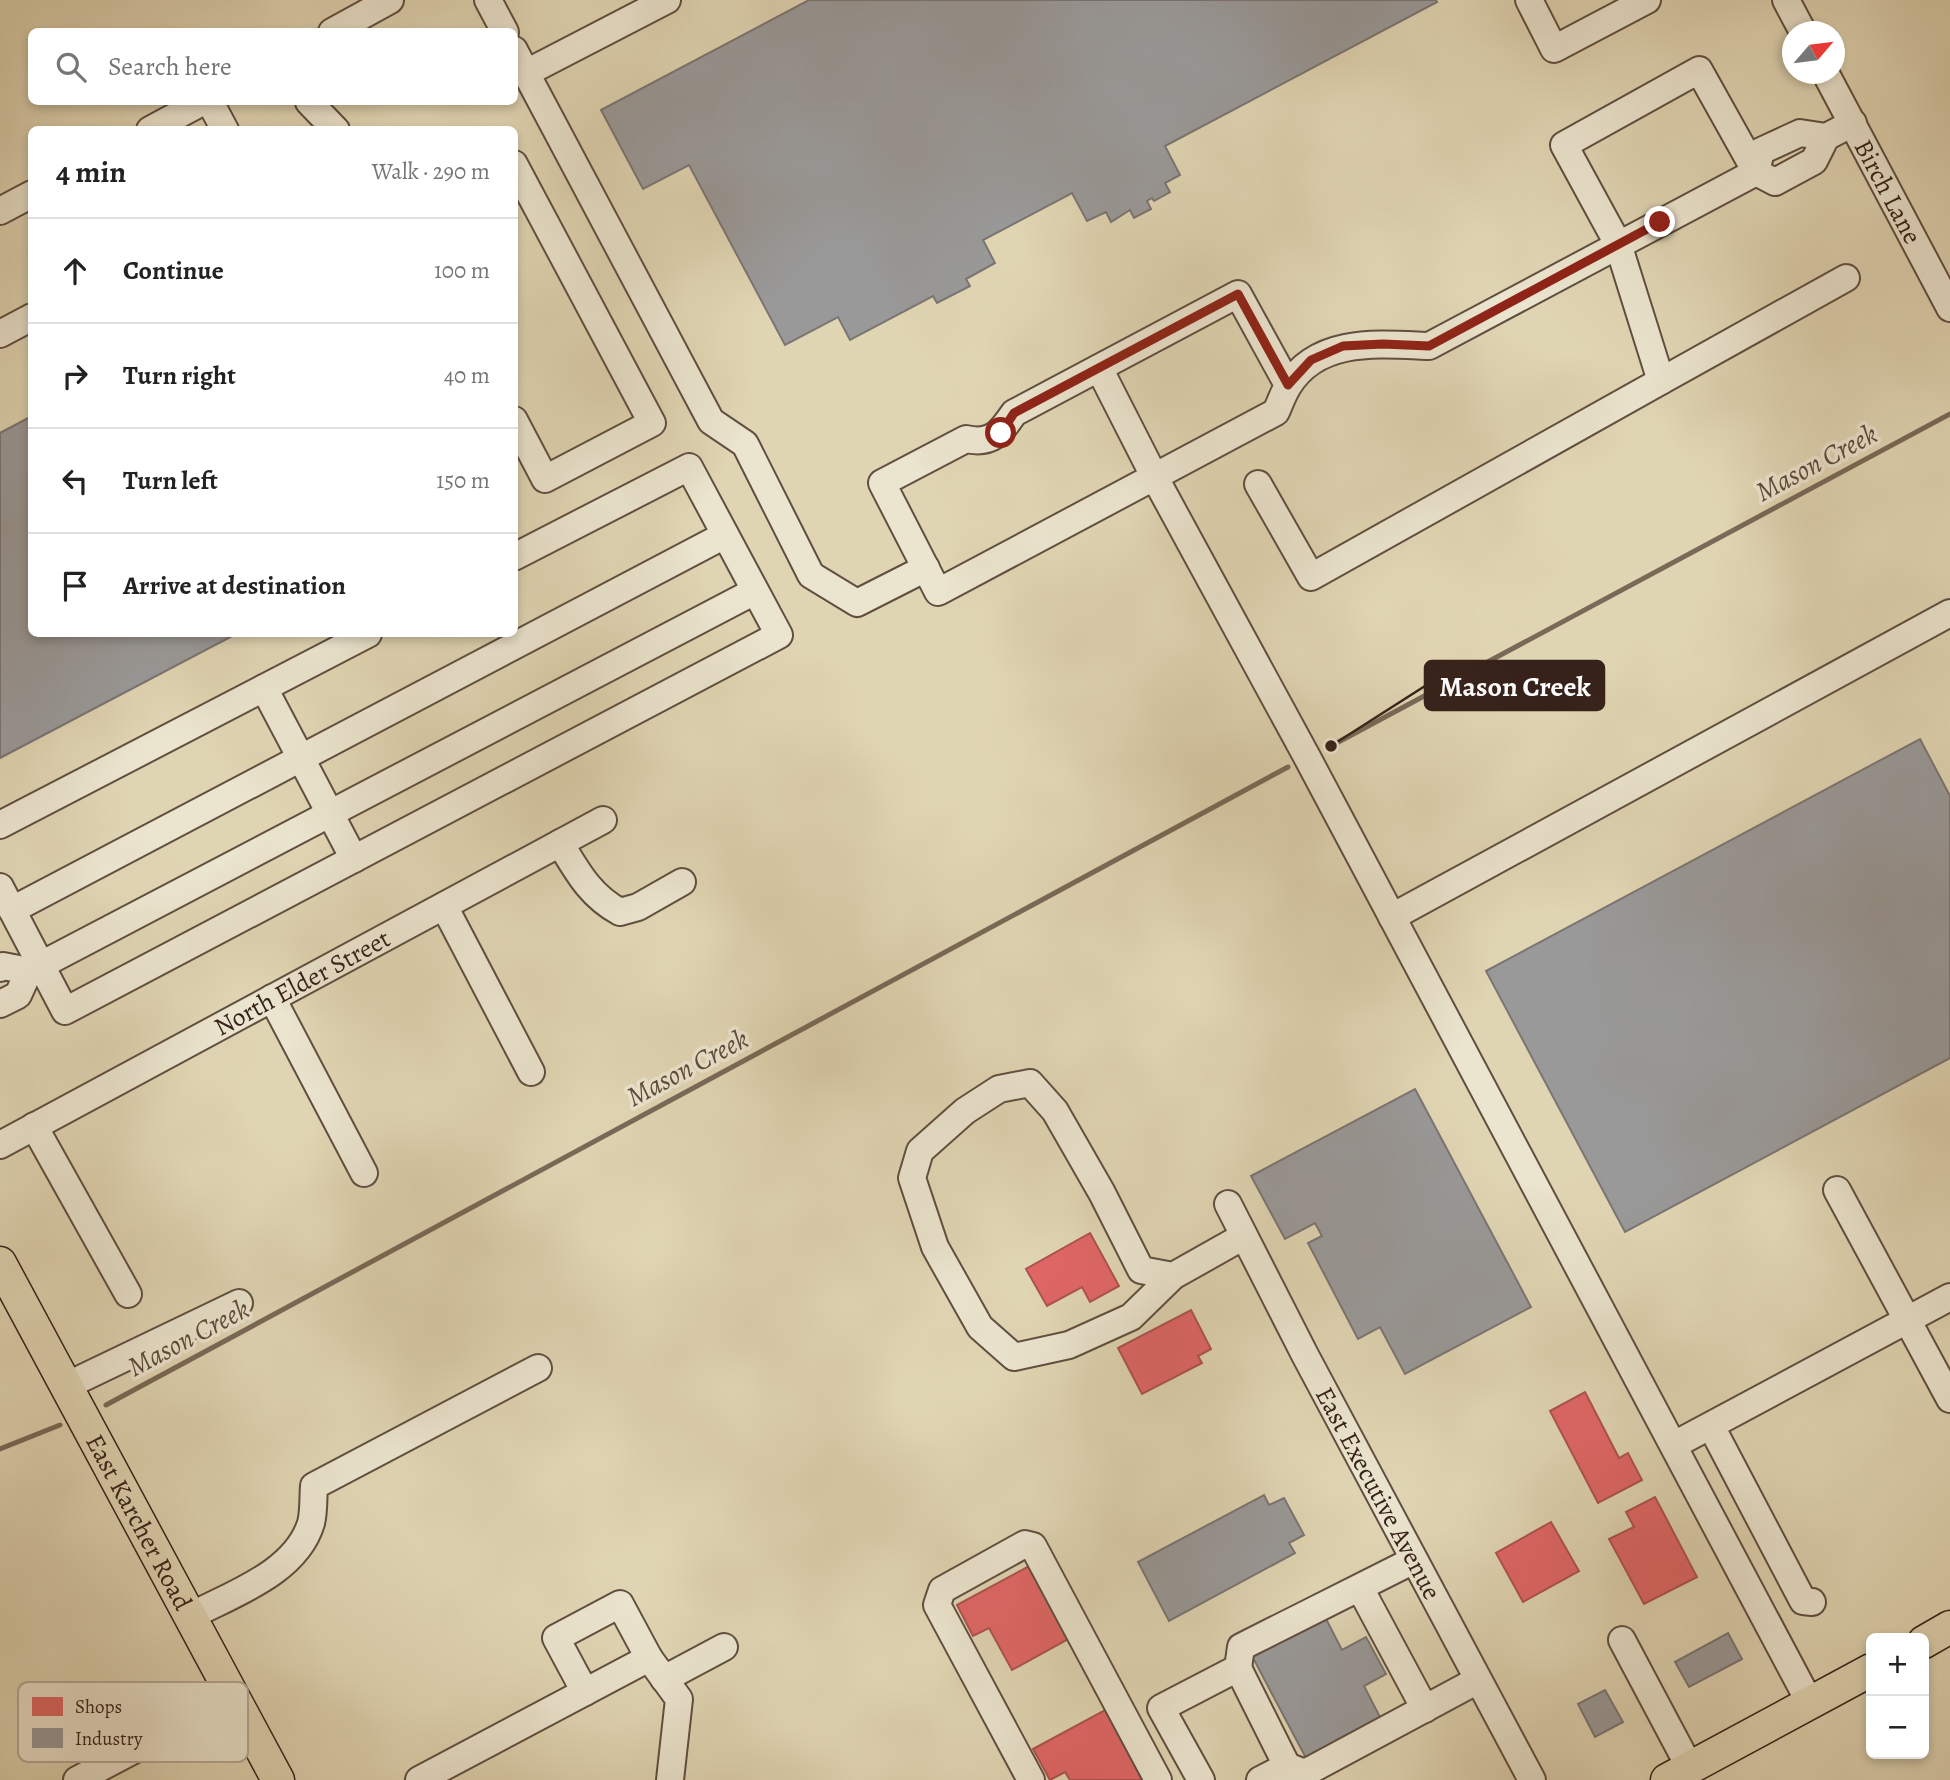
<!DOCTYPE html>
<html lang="en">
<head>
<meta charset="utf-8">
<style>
	body { margin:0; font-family:Alegreya,serif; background:#f6f6f6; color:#222 }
	.controls { position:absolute; right:21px; bottom:21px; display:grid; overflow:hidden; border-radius:10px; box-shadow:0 4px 10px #0003 }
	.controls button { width:63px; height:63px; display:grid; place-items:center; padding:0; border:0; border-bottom:2px solid #e0e0e0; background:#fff; color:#222; font:35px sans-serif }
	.compass { position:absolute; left:1782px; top:21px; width:63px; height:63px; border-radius:50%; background:#fff; box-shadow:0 4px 10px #0003; rotate:62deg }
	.stop { position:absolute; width:21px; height:21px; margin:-16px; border:5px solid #8f2418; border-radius:50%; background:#fff }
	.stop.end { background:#8f2418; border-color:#fff; box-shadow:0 2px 7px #0008 }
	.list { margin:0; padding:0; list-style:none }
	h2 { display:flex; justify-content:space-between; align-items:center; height:91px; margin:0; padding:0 28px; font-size:30px }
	h2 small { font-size:23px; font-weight:400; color:#767676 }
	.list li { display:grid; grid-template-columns:46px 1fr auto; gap:21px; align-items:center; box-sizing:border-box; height:105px; padding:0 28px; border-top:2px solid #e0e0e0 }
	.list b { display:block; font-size:26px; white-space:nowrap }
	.list em { font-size:23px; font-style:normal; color:#767676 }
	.icon { flex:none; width:38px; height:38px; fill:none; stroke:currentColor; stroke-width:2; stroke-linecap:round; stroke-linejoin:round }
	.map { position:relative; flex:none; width:1950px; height:1780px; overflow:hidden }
	.search { position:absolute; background:#fff; box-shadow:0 4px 10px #0003; left:28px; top:28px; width:490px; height:77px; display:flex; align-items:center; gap:18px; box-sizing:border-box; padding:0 24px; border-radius:10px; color:#767676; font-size:26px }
	.panel { position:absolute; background:#fff; box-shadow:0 4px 10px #0003; left:28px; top:126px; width:490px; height:511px; border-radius:10px }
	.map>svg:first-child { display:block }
</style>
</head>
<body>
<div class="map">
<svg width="1950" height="1780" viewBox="0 0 1950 1780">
	<rect width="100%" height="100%" fill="#e0d5b3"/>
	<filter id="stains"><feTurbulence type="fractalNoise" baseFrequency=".00286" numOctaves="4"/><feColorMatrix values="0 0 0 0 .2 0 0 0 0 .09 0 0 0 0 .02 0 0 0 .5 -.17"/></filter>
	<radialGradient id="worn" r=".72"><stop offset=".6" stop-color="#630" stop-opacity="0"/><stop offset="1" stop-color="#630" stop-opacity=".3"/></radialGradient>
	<!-- shops -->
	<path fill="#e06666" stroke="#ad524f" stroke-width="2" d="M1090 1233 1119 1286 1090 1302 1082 1287 1047 1306 1026 1269Z
		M1191 1310 1211 1349 1198 1356 1202 1363 1142 1394 1118 1348Z
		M1585 1392 1619 1458 1628 1453 1642 1480 1598 1503 1550 1411Z
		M1655 1497 1697 1577 1644 1604 1609 1539 1634 1527 1626 1512Z
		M1551 1522 1579 1571 1523 1602 1496 1553Z
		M1031 1565 1070 1638 1012 1670 989 1628 973 1636 957 1605Z
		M1107 1709 1146 1780H1070L1065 1772 1050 1780 1033 1749Z"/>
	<!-- industry -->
	<path fill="#999" stroke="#7b7573" stroke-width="2" d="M809 0H1436L1437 2 1165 146 1180 175 1165 183 1170 192 1154 201 1152 198 1147 201 1151 209 1134 218 1130 210 1111 222 1106 212 1087 221 1072 193 983 240 995 263 966 279 970 286 937 303 933 296 850 340 838 317 785 345 689 165 643 189 601 110Z
		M32 416V634H236L0 758V433Z
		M1920 739 1950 796V1058L1625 1232 1486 971Z
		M1415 1089 1531 1307 1405 1374 1380 1327 1358 1339 1308 1243 1322 1236 1315 1223 1285 1239 1251 1176Z
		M1264 1495 1269 1505 1284 1498 1304 1535 1289 1543 1295 1553 1169 1621 1138 1562Z
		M1325 1617 1342 1650 1366 1637 1386 1674 1364 1686 1382 1721 1307 1760 1252 1656Z
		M1728 1633 1742 1659 1689 1687 1675 1662Z
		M1605 1690 1623 1722 1595 1737 1578 1704Z"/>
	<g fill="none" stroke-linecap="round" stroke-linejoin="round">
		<!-- stream -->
		<path stroke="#796957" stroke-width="5" d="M1331 746 1950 414
			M106 1405 1288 767
			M0 1449 60 1425"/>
		<!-- minor casing -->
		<g stroke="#604f40" stroke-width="30">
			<g id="minor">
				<path d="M488 0 505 32"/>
				<path d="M1529 0 1554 49 1647 0"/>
				<path d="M1786 0 1803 32"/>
				<path d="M332 32 390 0"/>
				<path d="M514 50 526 73 667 0"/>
				<path d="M526 73 711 421 745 444 811 575 857 603 926 568"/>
				<path id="s1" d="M1826 74 1950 308"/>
				<path d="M210 102 225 130"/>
				<path d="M309 102 336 130"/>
				<path d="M150 130 202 102"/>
				<path d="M514 164 652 423 545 479 514 420"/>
				<path d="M0 211 32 194"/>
				<path d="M0 334 32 317"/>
				<path d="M1099 368 1154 476 1307 757 1810 1703"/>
				<path d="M1661 381 1846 278"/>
				<path d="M1288 385 1238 294 1014 413C1001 432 992 445 966 439L882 483 938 592 1276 412C1280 403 1283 394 1288 386 1318 337 1379 344 1429 346L1756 172 1761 151 1800 133 1826 137 1853 123"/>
				<path d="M1258 484 1311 577 1661 381 1618 244 1564 145 1699 70 1756 172 1775 182 1814 161 1826 137"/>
				<path d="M264 688 354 859"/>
				<path d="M0 825 368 634"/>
				<path d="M560 843C577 871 590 896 620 912L638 907 682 882"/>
				<path d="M0 887 65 1011 779 635 689 467 514 557"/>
				<path d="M444 906 531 1072"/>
				<path d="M12 910 725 535"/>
				<path d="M1392 917 1950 613"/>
				<path d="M0 968 3 966 29 971"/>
				<path d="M272 998 364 1173"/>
				<path d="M0 1004 18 995 29 971 41 965 755 591"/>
				<path d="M34 1126 128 1294"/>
				<path id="s2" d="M0 1145 603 820"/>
				<path d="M1837 1190 1950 1399"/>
				<path id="s3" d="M1228 1204 1305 1355 1532 1780"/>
				<path d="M1173 1276 1131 1317 1069 1345 1014 1357 980 1327 935 1247 912 1178 920 1151 965 1111 999 1089 1030 1083 1055 1111 1102 1193 1141 1270 1173 1276 1244 1236"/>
				<path d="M66 1386 239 1303"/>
				<path d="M1711 1426 1803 1601 1812 1602"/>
				<path d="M1674 1445 1950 1297"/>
				<path d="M1360 1588 1425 1709"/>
				<path d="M191 1616C232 1594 296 1573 311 1523 314 1512 313 1498 314 1486L538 1368"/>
				<path d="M1622 1640 1690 1768"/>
				<path d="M1238 1668 1287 1766"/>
				<path d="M664 1679 724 1647"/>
				<path d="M585 1692 556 1638 620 1604 649 1658 679 1699 670 1780"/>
				<path d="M77 1780 234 1697"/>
				<path d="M419 1780 649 1658"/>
				<path d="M1031 1780 937 1605 942 1590 1025 1544 1033 1546 1158 1780"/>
				<path d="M1201 1780 1161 1708 1238 1668 1241 1647 1414 1560"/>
				<path d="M1260 1780 1287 1766 1305 1773 1478 1680"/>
			</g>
		</g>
		<!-- major casing -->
		<g stroke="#36221a" stroke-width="35">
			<g id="major">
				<path id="s4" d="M0 1263 278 1780"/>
				<path d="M1924 1642 1950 1627"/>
				<path d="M1667 1780 1871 1670"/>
			</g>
		</g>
		<!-- minor -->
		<use href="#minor" stroke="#ebe4ce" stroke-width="26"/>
		<!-- major -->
		<use href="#major" stroke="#e0d5b3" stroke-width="32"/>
	</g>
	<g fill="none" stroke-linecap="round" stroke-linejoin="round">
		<!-- route -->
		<path stroke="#8f2418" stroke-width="9" d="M1001 433 1014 413 1238 294 1288 385 1311 360 1343 346 1383 344 1429 346 1660 222"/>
	</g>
	<g text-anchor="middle" stroke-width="7" stroke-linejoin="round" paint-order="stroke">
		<!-- street labels -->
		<g font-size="26" fill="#36221a" stroke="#ebe4ce">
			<text dy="9" stroke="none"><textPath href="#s1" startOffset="133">Birch Lane</textPath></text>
			<text dy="9" stroke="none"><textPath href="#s2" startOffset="343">North Elder Street</textPath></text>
			<text dy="9" stroke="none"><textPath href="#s3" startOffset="326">East Executive Avenue</textPath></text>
			<text dy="9" stroke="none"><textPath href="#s4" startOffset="294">East Karcher Road</textPath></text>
		</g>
		<!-- water labels -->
		<g font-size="28" font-style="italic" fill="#5d4b3d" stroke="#ebe4ce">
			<text transform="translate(1816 462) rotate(-28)" y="10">Mason Creek</text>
			<text transform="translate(687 1067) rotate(-28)" y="10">Mason Creek</text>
			<text transform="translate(188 1337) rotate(-28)" y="10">Mason Creek</text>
		</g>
	</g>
	<!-- legend -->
	<rect x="18" y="1682" width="230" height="80" rx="10" fill="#ebe4ce" stroke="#b5aa98" stroke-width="2"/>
	<rect x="32" y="1697" width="31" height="19" fill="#e06666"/>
	<rect x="32" y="1728" width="31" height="20" fill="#999"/>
	<g font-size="19" fill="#36221a">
		<text x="75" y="1713">Shops</text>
		<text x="75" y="1745">Industry</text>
	</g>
	<!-- callouts -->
	<path fill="none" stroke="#36221a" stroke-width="2.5" d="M1331 746L1425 686"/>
	<circle fill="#36221a" stroke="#ebe4ce" stroke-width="2.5" cx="1331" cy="746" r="7"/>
	<rect fill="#36221a" stroke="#36221a" stroke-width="2.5" x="1425" y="661" width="179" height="49" rx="7"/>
	<g font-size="28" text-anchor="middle" font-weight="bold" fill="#fff">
		<text x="1515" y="696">Mason Creek</text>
	</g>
	<rect width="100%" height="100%" filter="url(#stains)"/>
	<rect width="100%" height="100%" fill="url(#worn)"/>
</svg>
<div class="controls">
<button>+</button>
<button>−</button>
</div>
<svg class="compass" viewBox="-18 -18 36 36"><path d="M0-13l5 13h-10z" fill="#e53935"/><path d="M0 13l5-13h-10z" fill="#767676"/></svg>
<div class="stop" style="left:1001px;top:433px"></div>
<div class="stop end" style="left:1660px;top:222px"></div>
<div class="search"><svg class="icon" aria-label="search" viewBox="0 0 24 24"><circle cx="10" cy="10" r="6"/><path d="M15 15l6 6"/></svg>Search here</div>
<section class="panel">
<h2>4 min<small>Walk · 290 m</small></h2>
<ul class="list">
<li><svg class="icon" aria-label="ahead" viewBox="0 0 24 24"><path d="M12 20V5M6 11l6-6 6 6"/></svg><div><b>Continue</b></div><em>100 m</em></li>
<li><svg class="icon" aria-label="right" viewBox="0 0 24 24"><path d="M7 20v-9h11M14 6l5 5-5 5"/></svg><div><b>Turn right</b></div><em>40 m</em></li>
<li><svg class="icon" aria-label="left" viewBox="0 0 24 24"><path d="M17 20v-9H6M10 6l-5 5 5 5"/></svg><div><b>Turn left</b></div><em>150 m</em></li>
<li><svg class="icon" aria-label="arrive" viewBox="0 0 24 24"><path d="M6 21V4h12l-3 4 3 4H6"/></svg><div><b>Arrive at destination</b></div></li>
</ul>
</section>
</div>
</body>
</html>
